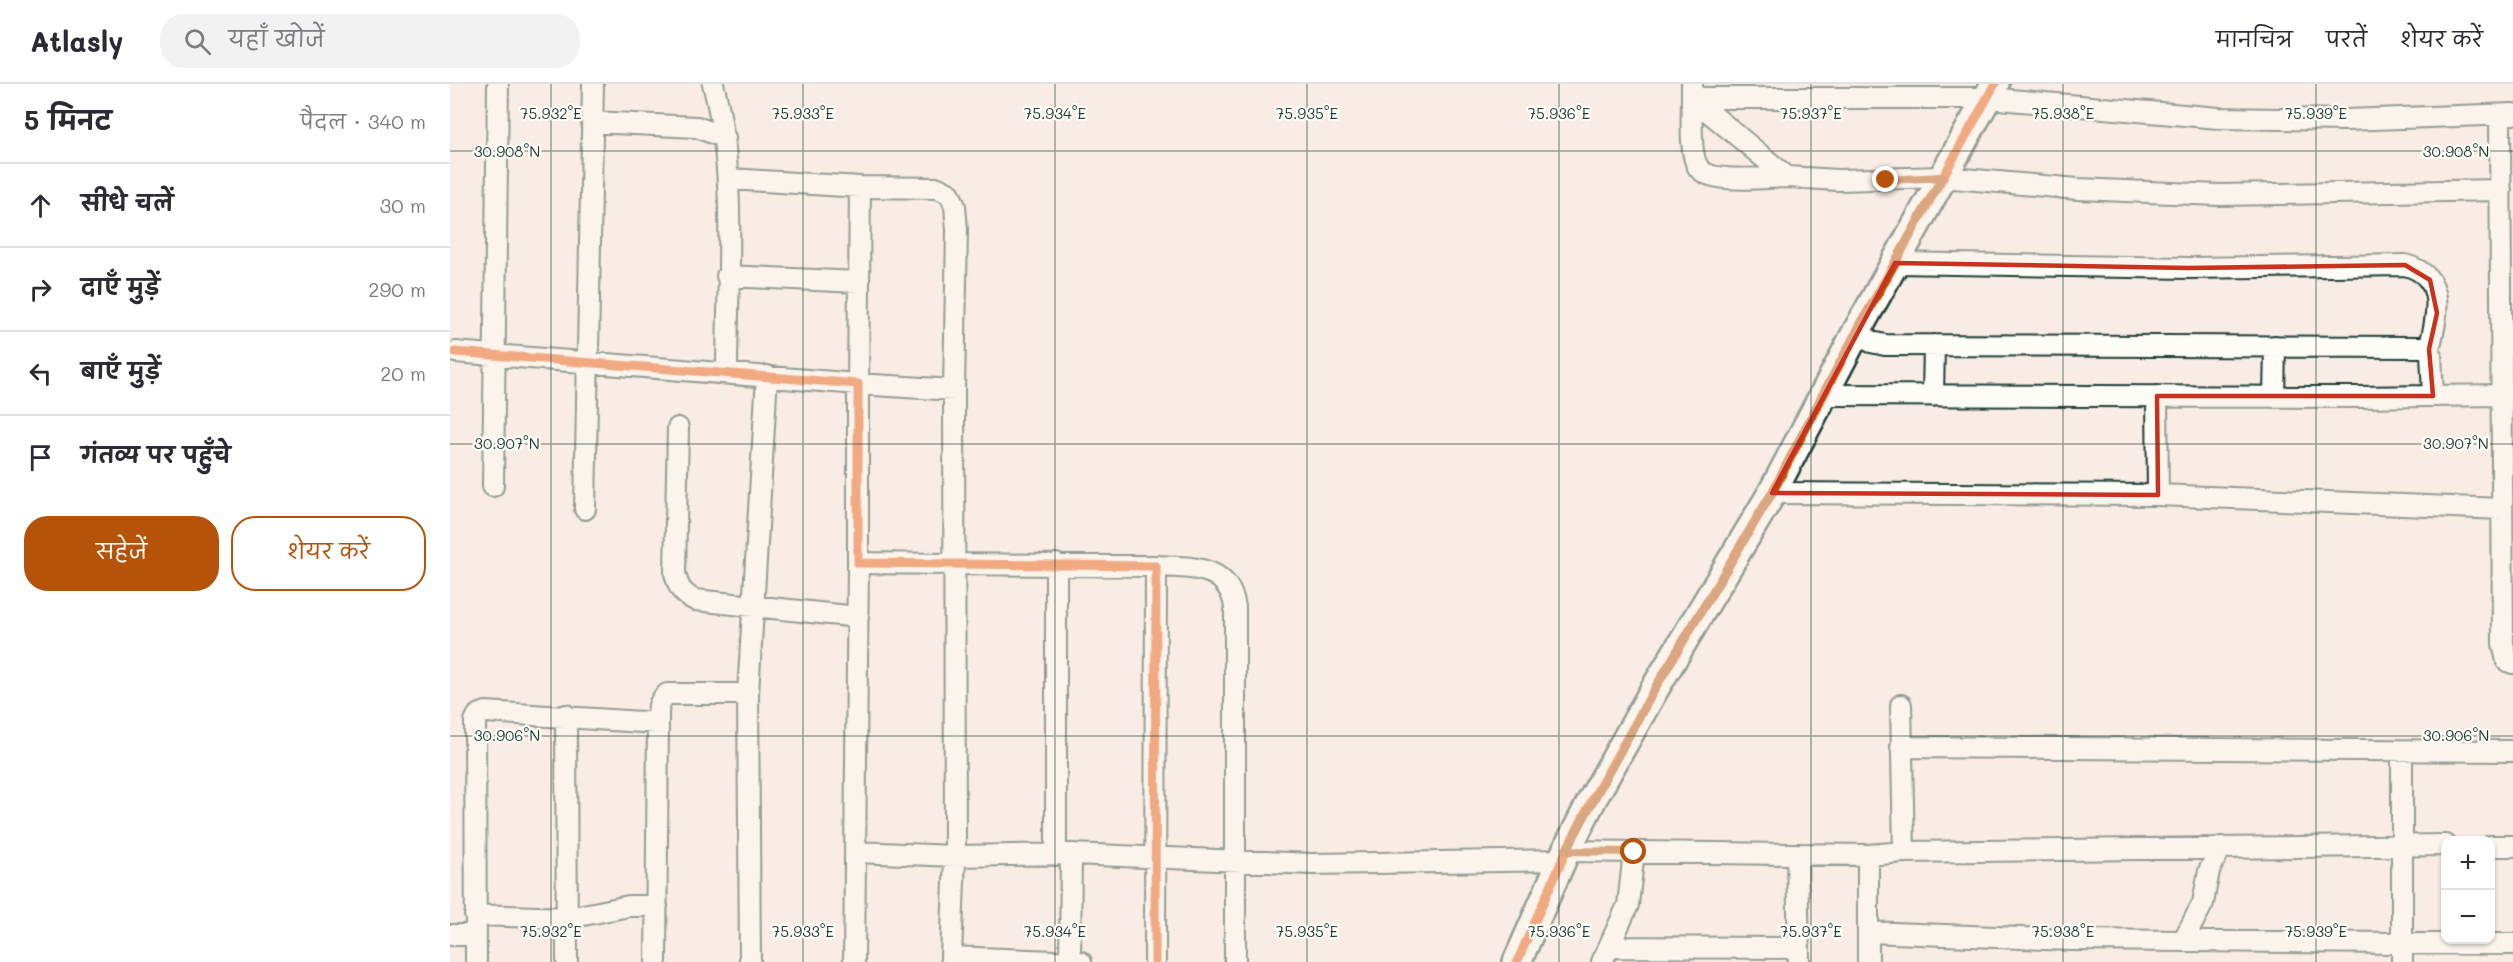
<!DOCTYPE html>
<html lang="hi">
<head>
<meta charset="utf-8">
<style>
	body { margin:0; font-family:Mali,"Playpen Sans Deva",sans-serif; background:#f2f2f3; color:#2b2b33 }
	.controls { position:absolute; right:18px; bottom:18px; display:grid; overflow:hidden; border-radius:12px; box-shadow:0 2px 4px #0004 }
	.controls button { width:54px; height:54px; display:grid; place-items:center; padding:0; border:0; border-bottom:2px solid #e1e1e2; background:#fff; color:#2b2b33; font:30px sans-serif }
	.stop { position:absolute; width:18px; height:18px; margin:-14px; border:4px solid #b45309; border-radius:50%; background:#fff }
	.stop.end { background:#b45309; border-color:#fff; box-shadow:0 2px 6px #0008 }
	.list { margin:0; padding:0; list-style:none }
	h2 { display:flex; justify-content:space-between; align-items:center; height:78px; margin:0; padding:0 24px; font-size:26px }
	h2 small { font-size:20px; font-weight:400; color:#7c7c81 }
	.list li { display:grid; grid-template-columns:39px 1fr auto; gap:18px; align-items:center; box-sizing:border-box; height:84px; padding:0 24px; border-top:2px solid #e1e1e2 }
	.list b { display:block; font-size:22px; white-space:nowrap }
	.list em { font-size:20px; font-style:normal; color:#7c7c81 }
	.actions { display:flex; gap:12px; padding:18px 24px }
	.actions a { flex:1; padding:14px 0; border:2px solid #b45309; border-radius:24px; text-align:center; font-size:21px; color:#b45309 }
	.actions .main { background:#b45309; color:#fff }
	.icon { flex:none; width:33px; height:33px; fill:none; stroke:currentColor; stroke-width:2; stroke-linecap:round; stroke-linejoin:round }
	.map { position:relative; flex:none; width:2063px; height:878px; overflow:hidden }
	header { display:flex; align-items:center; gap:36px; box-sizing:border-box; height:84px; padding:0 30px; background:#fff; border-bottom:2px solid #e1e1e2 }
	header strong { font-size:28px }
	nav { display:flex; gap:33px; margin-inline-start:auto; font-size:21px }
	.search { width:420px; height:54px; background:#f2f2f3; display:flex; align-items:center; gap:15px; box-sizing:border-box; padding:0 21px; border-radius:24px; color:#7c7c81; font-size:22px }
	main { display:flex }
	aside { flex:1; background:#fff }
	.map>svg:first-child { display:block }
</style>
</head>
<body>
<header>
<strong>Atlasly</strong>
<div class="search"><svg class="icon" aria-label="search" viewBox="0 0 24 24"><circle cx="10" cy="10" r="6"/><path d="M15 15l6 6"/></svg>यहाँ खोजें</div>
<nav><a>मानचित्र</a><a>परतें</a><a>शेयर करें</a></nav>
</header>
<main>
<aside>
<h2>5 मिनट<small>पैदल · 340 m</small></h2>
<ul class="list">
<li><svg class="icon" aria-label="ahead" viewBox="0 0 24 24"><path d="M12 20V5M6 11l6-6 6 6"/></svg><div><b>सीधे चलें</b></div><em>30 m</em></li>
<li><svg class="icon" aria-label="right" viewBox="0 0 24 24"><path d="M7 20v-9h11M14 6l5 5-5 5"/></svg><div><b>दाएँ मुड़ें</b></div><em>290 m</em></li>
<li><svg class="icon" aria-label="left" viewBox="0 0 24 24"><path d="M17 20v-9H6M10 6l-5 5 5 5"/></svg><div><b>बाएँ मुड़ें</b></div><em>20 m</em></li>
<li><svg class="icon" aria-label="arrive" viewBox="0 0 24 24"><path d="M6 21V4h12l-3 4 3 4H6"/></svg><div><b>गंतव्य पर पहुँचे</b></div></li>
</ul>
<div class="actions"><a class="main">सहेजें</a><a>शेयर करें</a></div>
</aside>
<div class="map">
<svg width="2063" height="878" viewBox="0 0 2063 878">
	<rect width="100%" height="100%" fill="#f8ece4"/>
	<filter id="ink" filterUnits="userSpaceOnUse"><feTurbulence type="fractalNoise" baseFrequency=".0167" numOctaves="2"/><feDisplacementMap in="SourceGraphic" scale="12" xChannelSelector="R" yChannelSelector="G"/><feConvolveMatrix kernelMatrix="1 2 1 2 8 2 1 2 1" color-interpolation-filters="sRGB"/></filter>
	<g filter="url(#ink)">
		<g fill="none" stroke-linecap="round" stroke-linejoin="round">
			<!-- street casing -->
			<g stroke="#1f3d34" stroke-width="24">
				<path id="street" d="M263 0C288 94 277 193 277 289
					M1242 0V14L1337 93 1388 96 1492 93 1628 105 1769 111 2051 106
					M2050 31 2053 560 2057 577 2063 579
					M142 38 247 43 275 54
					M1337 93C1318 93 1259 101 1248 83 1239 69 1242 31 1242 14H1537L1769 34 1896 36 2063 30
					M279 95 410 103 488 104 500 110 505 122 507 146 504 306
					M410 103 408 300 504 306 505 772 501 873 631 878
					M1445 179 1739 184 1955 181C1997 192 1988 232 1979 265
					M277 192 409 198
					M1408 245 1421 258 1435 261 1973 263 1979 265 1981 270 1983 312
					M5 268 408 300V479L706 482 705 878
					M1372 311 1908 313 2052 311
					M1483 312 1484 261
					M1707 312 1708 411
					M1824 313 1825 262
					M228 344 225 489C228 503 232 510 245 516L408 533
					M43 402 48 0
					M1322 409 1708 411 2052 425
					M135 425 143 0
					M706 482C741 484 778 480 785 523V878
					M116 631 117 878
					M208 639C208 627 207 618 217 610H298
					M1451 663 2063 667
					M2040 762H2063
					M1116 767 1418 771V878
					M405 768 505 772 621 770 863 780 1112 776
					M1454 768 1996 761
					M1347 770 1349 878
					M606 771V480
					M1418 771 1454 768 1451 621
					M25 831 118 834 179 822H207
					M1418 848 1622 856 2063 860
					M0 851H25
					M1733 857 1753 819 1759 787 1771 763
					M1160 863 1349 864
					M620 877 621 770
					M26 878 25 637 28 631 36 628 208 639 206 878
					M300 878 298 610 317 292
					M404 878 408 479
					M1152 878 1178 821 1184 768
					M1952 878V667"/>
			</g>
			<!-- secondary casing -->
			<g stroke="#1f3d34" stroke-width="32">
				<path id="secondary" d="M1067 878 1116 767 1142 716 1204 606 1322 409 1408 245 1545 0"/>
			</g>
			<!-- street -->
			<use href="#street" stroke="#fdfcf7" stroke-width="20"/>
			<!-- secondary -->
			<use href="#secondary" stroke="#fdfcf7" stroke-width="27"/>
			<!-- cycleway casing -->
			<g stroke="#fdfcf7" stroke-width="13">
				<path id="cycleway" d="M5 268 408 300V479L706 482 705 878
					M1067 878 1116 767 1142 716 1204 606 1322 409 1408 245 1545 0"/>
			</g>
			<!-- cycleway -->
			<use href="#cycleway" stroke="#e8590c" stroke-width="9"/>
		</g>
	</g>
	<g fill="none" stroke-linecap="round" stroke-linejoin="round" filter="url(#ink)">
		<!-- route -->
		<path stroke="#b45309" stroke-width="8" d="M1184 768 1116 767 1204 606 1322 409 1372 311 1492 93 1436 96"/>
	</g>
	<!-- marked area -->
	<path d="M0 0H2063V878H0ZM1445 179 1739 184 1955 181 1980 196 1987 229 1979 265 1983 312H1707L1708 411 1322 409Z" fill="#f8ece4" fill-opacity=".55" fill-rule="evenodd"/>
	<path fill="none" stroke="#c8321e" stroke-width="4.5" stroke-linejoin="round" d="M1445 179 1739 184 1955 181 1980 196 1987 229 1979 265 1983 312H1707L1708 411 1322 409Z"/>
	<!-- ticks -->
	<path fill="none" stroke="#1f3d34" stroke-width="1.5" stroke-opacity="0.45" d="M101 0V878M353 0V878M605 0V878M857 0V878M1109 0V878M1361 0V878M1613 0V878M1866 0V878M0 67H2063M0 360H2063M0 652H2063"/>
	<g font-size="15" text-anchor="middle" fill="#1f3d34" stroke="#fdfcf7" stroke-width="4.5" stroke-linejoin="round" paint-order="stroke">
		<text x="101" y="35">75.932°E</text>
		<text x="353" y="35">75.933°E</text>
		<text x="605" y="35">75.934°E</text>
		<text x="857" y="35">75.935°E</text>
		<text x="1109" y="35">75.936°E</text>
		<text x="1361" y="35">75.937°E</text>
		<text x="1613" y="35">75.938°E</text>
		<text x="1866" y="35">75.939°E</text>
		<text x="57" y="73">30.908°N</text>
		<text x="2006" y="73">30.908°N</text>
		<text x="57" y="365">30.907°N</text>
		<text x="2006" y="365">30.907°N</text>
		<text x="57" y="657">30.906°N</text>
		<text x="2006" y="657">30.906°N</text>
		<text x="101" y="853">75.932°E</text>
		<text x="353" y="853">75.933°E</text>
		<text x="605" y="853">75.934°E</text>
		<text x="857" y="853">75.935°E</text>
		<text x="1109" y="853">75.936°E</text>
		<text x="1361" y="853">75.937°E</text>
		<text x="1613" y="853">75.938°E</text>
		<text x="1866" y="853">75.939°E</text>
	</g>
</svg>
<div class="controls">
<button>+</button>
<button>−</button>
</div>
<div class="stop" style="left:1184px;top:768px"></div>
<div class="stop end" style="left:1436px;top:96px"></div>
</div>
</main>
</body>
</html>
